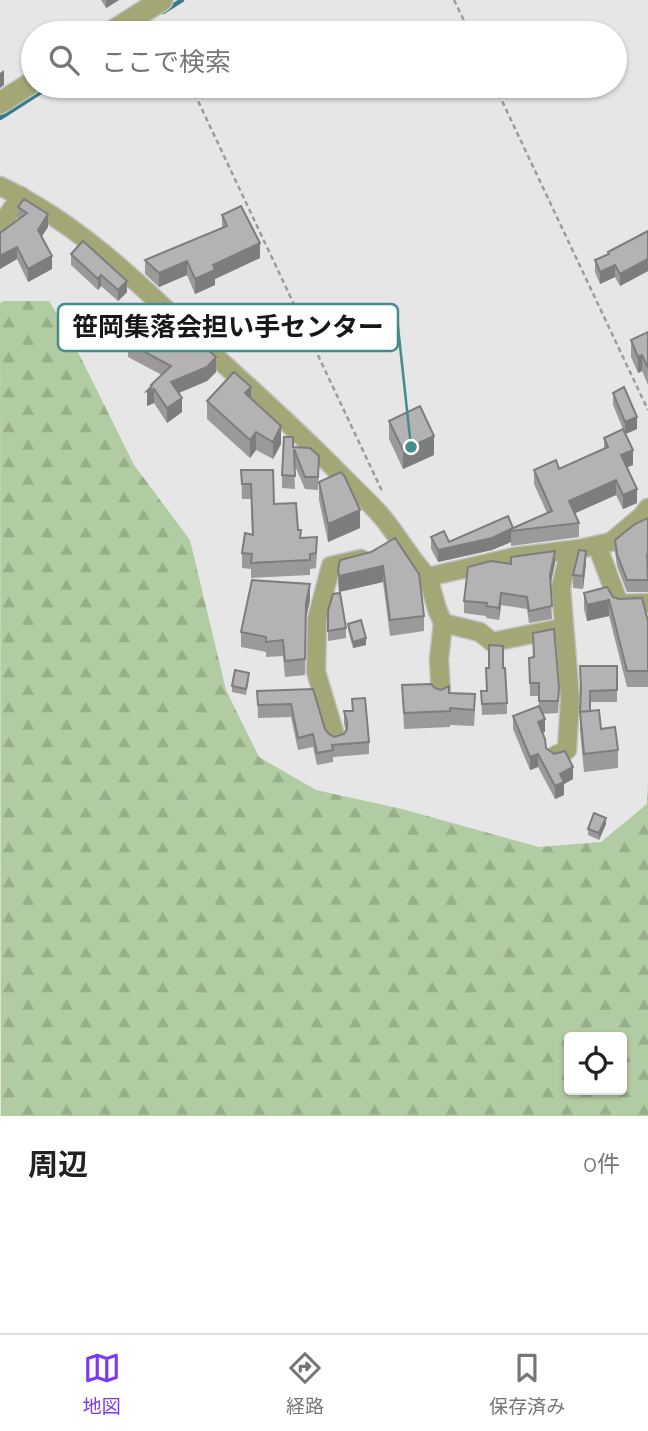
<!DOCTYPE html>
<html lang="ja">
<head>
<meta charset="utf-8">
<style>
	body { margin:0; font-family:Raleway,"Noto Sans JP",sans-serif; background:#f2f2f2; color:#222 }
	.controls { position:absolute; right:21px; bottom:21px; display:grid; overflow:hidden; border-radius:7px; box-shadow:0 2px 5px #0004 }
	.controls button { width:63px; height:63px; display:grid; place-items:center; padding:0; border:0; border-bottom:2px solid #e0e0e0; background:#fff; color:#222; font:35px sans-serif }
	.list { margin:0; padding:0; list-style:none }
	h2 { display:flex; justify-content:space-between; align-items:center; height:91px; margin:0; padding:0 28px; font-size:30px }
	h2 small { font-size:23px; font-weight:400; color:#767676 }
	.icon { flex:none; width:38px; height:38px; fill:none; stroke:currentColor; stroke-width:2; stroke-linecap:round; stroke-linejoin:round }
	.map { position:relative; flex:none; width:648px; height:1116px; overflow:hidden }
	.search { position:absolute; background:#fff; box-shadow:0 2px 5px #0004; left:21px; right:21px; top:21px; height:77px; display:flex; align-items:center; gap:18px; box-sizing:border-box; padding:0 24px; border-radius:38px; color:#767676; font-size:26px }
	.sheet { height:217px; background:#fff }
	nav { display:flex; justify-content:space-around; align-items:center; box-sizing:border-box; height:98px; border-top:2px solid #e0e0e0; background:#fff; font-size:19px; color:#767676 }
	nav a { display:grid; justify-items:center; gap:4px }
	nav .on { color:#7c3aed }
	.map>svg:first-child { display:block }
</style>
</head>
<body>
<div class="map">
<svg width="648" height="1116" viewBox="0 0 648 1116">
	<defs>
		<pattern id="forest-firs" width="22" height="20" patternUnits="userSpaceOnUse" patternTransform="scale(1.75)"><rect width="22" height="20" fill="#b1cba2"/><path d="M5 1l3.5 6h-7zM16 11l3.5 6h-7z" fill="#98ae8b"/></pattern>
	</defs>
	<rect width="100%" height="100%" fill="#e6e6e7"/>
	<!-- forest -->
	<path fill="url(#forest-firs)" fill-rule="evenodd" d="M4 301H49L68 332 134 465 190 540 226 690 259 757 316 790 402 809 539 847 601 842 647 804 648 783V1116H1L0 303ZM569 1037H622V1090H569Z"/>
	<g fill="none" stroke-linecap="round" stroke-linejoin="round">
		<!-- stream -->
		<path stroke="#387b8b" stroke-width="4.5" d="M163 12 182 0
			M130 33 150 21
			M0 118 50 86"/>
		<!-- minor casing -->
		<g stroke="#c1c1c2" stroke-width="21">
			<path id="minor" d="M0 186C90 229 155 300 227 367 269 405 310 443 350 484 361 495 373 506 383 518 399 537 410 559 428 577L514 557 579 549 611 542 642 516 648 508
				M0 224 5 219 21 196
				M597 545 619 604 648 603
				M428 577 437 609 443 623 439 659 441 695
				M443 623 480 632 492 642 557 629
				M336 738 316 672 317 619 331 566 361 559
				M556 755 567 750 570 699 561 587 570 550"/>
		</g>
		<!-- tertiary casing -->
		<g stroke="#c1c1c2" stroke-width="24">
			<path id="tertiary" d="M110 33 162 0
				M0 103 33 82"/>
		</g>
		<!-- path -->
		<path stroke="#9c9c9d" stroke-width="2.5" stroke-dasharray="5 3.5" stroke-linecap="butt" d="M454 0 470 33
			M161 24 166 33
			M191 86 382 491
			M495 86 648 410"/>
		<!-- minor -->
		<use href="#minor" stroke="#a3a775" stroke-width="18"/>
		<!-- tertiary -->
		<use href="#tertiary" stroke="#a3a775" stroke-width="21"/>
	</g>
	<!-- wall -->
	<path fill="#9b9999" d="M101 0H119L106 8Z
		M18 207 48 227 42 236 52 269 28 282 17 259 0 269 18 219Z
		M222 215 260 258 215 279V285L195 294 187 275 159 287 145 274V260L222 229Z
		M608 252 648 271 620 286 615 277 600 284 595 272V260L608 254Z
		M71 254 127 292 118 301 101 286 98 290 71 265Z
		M648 332V385L642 371 638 373 631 357V340Z
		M128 343 216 372 207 381 179 393 182 412 167 423 154 403 147 406 151 385 162 375 128 357Z
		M613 393 637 429 626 434 633 465 627 467 637 503 623 509 616 495 574 513 579 523V537L511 546V542L492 550 438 562 431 549V537L449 542 513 528 547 513 534 484V470L559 469 604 449V438L623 429 613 405Z
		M251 398 281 444 273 459 256 450 250 458 207 419V401Z
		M389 421 434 455 403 469 389 439Z
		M293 447 319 469 318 490 305 489 294 464 295 489 282 488V475Z
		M241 470 298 530 301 538 317 552 316 568 310 569V575L251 578V569L242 568V553L252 535 251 499H242Z
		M319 482 360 528 328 542 319 500Z
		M648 518V592H627L617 566 615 552V540Z
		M371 552 424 616V631L390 636 383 582 339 592 338 585V570Z
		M555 563 550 584 552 619 529 623 527 609 501 605 499 620 486 618V616L464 613V601L511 564Z
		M586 563 583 589 573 588V575Z
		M584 593 613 597 648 621V687H627L609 616 587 621 584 609Z
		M310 600 306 618 305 675 285 677 283 656 266 657V652L241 647V632Z
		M328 611 346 628V638L328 641Z
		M348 624 366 645 353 648 348 630Z
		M529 658 559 699 558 713 542 714 545 732H542L546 748 573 779 564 784V795L555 799 538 767 530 770 513 729V716L539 706V696H530Z
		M580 666H617V702H590V711L601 729 618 750V768L584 772 580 730 581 695Z
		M503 668 507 703V714L482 715 481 691H487Z
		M249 679 246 695 232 692V686Z
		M402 685 435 688 449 693 475 711 474 726 450 725V727L404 729Z
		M313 689 325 729 329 734 334 737 344 734 346 731 344 724V711H352V699L369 742V754L333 757V762L317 765 313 747 298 750 291 717 258 718 257 691Z
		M606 824 599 840 588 835V829Z"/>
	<!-- shaded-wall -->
	<path fill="#7e7d7d" d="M106 0H119L106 8Z
		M4 70V85L0 88V73Z
		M48 214V227L38 242V230Z
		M260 243V258L215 279V285L195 294V279L213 265Z
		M17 247V259L0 269V256Z
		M52 256V269L28 282V269Z
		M648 259V271L620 286V274Z
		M187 261V275L159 287V273Z
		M615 265V277L600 284V272Z
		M101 275V286L98 290V279Z
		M127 281V292L118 301V290Z
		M642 355V371L638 373V357Z
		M216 357V372L207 381 171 396V382Z
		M251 387V405L245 393Z
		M154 389V403L147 406V391Z
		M182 398V412L167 423V408Z
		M637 417V429L625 434V422Z
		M281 426V444L273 459V442Z
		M256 432V450L250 458V440Z
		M434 436V455L403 469V450Z
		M633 450V465L621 470V455Z
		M616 480V495L569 516V501Z
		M637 489V503L623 509V495Z
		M360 510V528L328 542V524Z
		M513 528 511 531V542L492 550 438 562V550Z
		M555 551V563L550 587V575Z
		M586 551V563L583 589V576Z
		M383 566V582L339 592V576Z
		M310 584V600L306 618 305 675 306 603Z
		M501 593V605L499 620V608Z
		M609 600V616L587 621V605Z
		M366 638V645L353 648V642Z
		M545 719V732L538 734V722Z
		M538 754V767L530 770V757Z
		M573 767V779L564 784V795L555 799V786L560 774Z
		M606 818V824L599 840V833Z"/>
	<!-- building -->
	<path fill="#b4b2b2" stroke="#7e7d7d" stroke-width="2" d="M24 199 48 214 38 230 52 256 28 269 17 247 0 256V233L27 213 18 207Z
		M241 206 260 243 213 265 215 270 195 279 187 261 159 273 145 260 227 226 222 215Z
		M648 231V259L620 274 615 265 600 272 595 260 609 254 608 252Z
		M83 241 127 281 118 290 101 275 98 279 71 254Z
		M155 314 187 331 216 357 207 367 171 382 182 398 167 408 154 389 147 391 152 386 151 385 171 366 128 343 137 325 147 330Z
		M648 332V368L642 355 638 357 631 340Z
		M234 372 251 387 245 393 281 426 273 442 256 432 250 440 207 401Z
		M624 387 637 417 625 422 613 393Z
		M420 406 434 436 403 450 389 421Z
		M623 429 633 450 621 455 637 489 623 495 616 480 569 501 579 523 511 531V529L552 511 534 470 556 460 559 469 608 447 604 438Z
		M284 437H293V447L310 448 319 456 318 477H305L294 449 295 476 282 475Z
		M241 470H273L274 504 296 503 298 530H301L300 538 317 537 316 553 310 554V560L251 563 252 554 242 553 245 533 253 535 251 484H242Z
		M341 472 345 477 360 510 328 524 319 482Z
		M508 516 513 528 492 538 438 550 431 537 444 531 449 542Z
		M648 518V553L647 554 648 580H627L617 554 615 540 635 524Z
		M395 538 419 574 424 616 390 620 383 566 339 576 338 570 340 560 371 552Z
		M579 550 586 551 583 576 573 575Z
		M555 551 550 575 552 606 529 611 527 597 501 593 499 608 486 606 487 603 464 601 468 567 491 561 511 564V557Z
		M252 580 310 584 306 603 305 659 285 661 283 640 266 642V637L241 632Z
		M607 587 613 597 619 599 642 598 648 621V671H627L609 600 587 605 584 593Z
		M340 593 346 628 328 631V611L333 594Z
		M361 620 366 638 353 642 348 624Z
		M554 629 559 687 558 701H539V683H530L529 658 534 657 533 633Z
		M489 645 503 646V668H505L507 703 482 704 481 691H487L486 668H489Z
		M580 666H617V690L590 691V711L580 712 581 688Z
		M235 670 249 673 246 689 232 686Z
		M431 684 435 688 441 690 449 686V693L475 694 474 710 450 708V711L404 713 402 685Z
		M313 689 325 729 329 734 334 737 344 734 347 729V722L344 711H353L352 699 365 698 369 742 332 745 333 750 317 753 313 734 298 738 291 704 258 705 257 691Z
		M539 706 545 719 538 722 545 739 546 748 554 754 565 751 573 767 560 774 564 782 555 786 538 754 530 757 513 716Z
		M599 710 601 729 615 727 618 750 584 754 580 712Z
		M594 813 606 818 599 833 588 829Z"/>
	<!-- callouts -->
	<path fill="none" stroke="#458d8a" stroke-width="2.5" d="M411 447L398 327"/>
	<circle fill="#458d8a" stroke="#fff" stroke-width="2.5" cx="411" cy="447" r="7"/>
	<rect fill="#fff" stroke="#458d8a" stroke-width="2.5" x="58" y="304" width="340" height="47" rx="7"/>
	<g font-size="26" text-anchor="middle" font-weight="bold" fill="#181818">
		<text x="228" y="336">笹岡集落会担い手センター</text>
	</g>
</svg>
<div class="controls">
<button><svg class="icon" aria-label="locate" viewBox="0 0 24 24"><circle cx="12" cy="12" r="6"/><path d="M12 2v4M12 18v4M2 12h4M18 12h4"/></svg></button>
</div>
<div class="search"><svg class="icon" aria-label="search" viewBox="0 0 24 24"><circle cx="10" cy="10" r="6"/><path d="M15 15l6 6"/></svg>ここで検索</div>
</div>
<section class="sheet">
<h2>周辺<small>0件</small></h2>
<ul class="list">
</ul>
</section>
<nav>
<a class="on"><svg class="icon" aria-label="map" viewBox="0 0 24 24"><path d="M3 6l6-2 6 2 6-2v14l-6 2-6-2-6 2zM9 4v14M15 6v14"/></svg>地図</a>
<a><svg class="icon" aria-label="directions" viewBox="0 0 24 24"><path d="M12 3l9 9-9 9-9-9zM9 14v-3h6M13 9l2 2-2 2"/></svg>経路</a>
<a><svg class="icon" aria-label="saved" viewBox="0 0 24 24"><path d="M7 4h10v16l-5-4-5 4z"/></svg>保存済み</a>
</nav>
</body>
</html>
